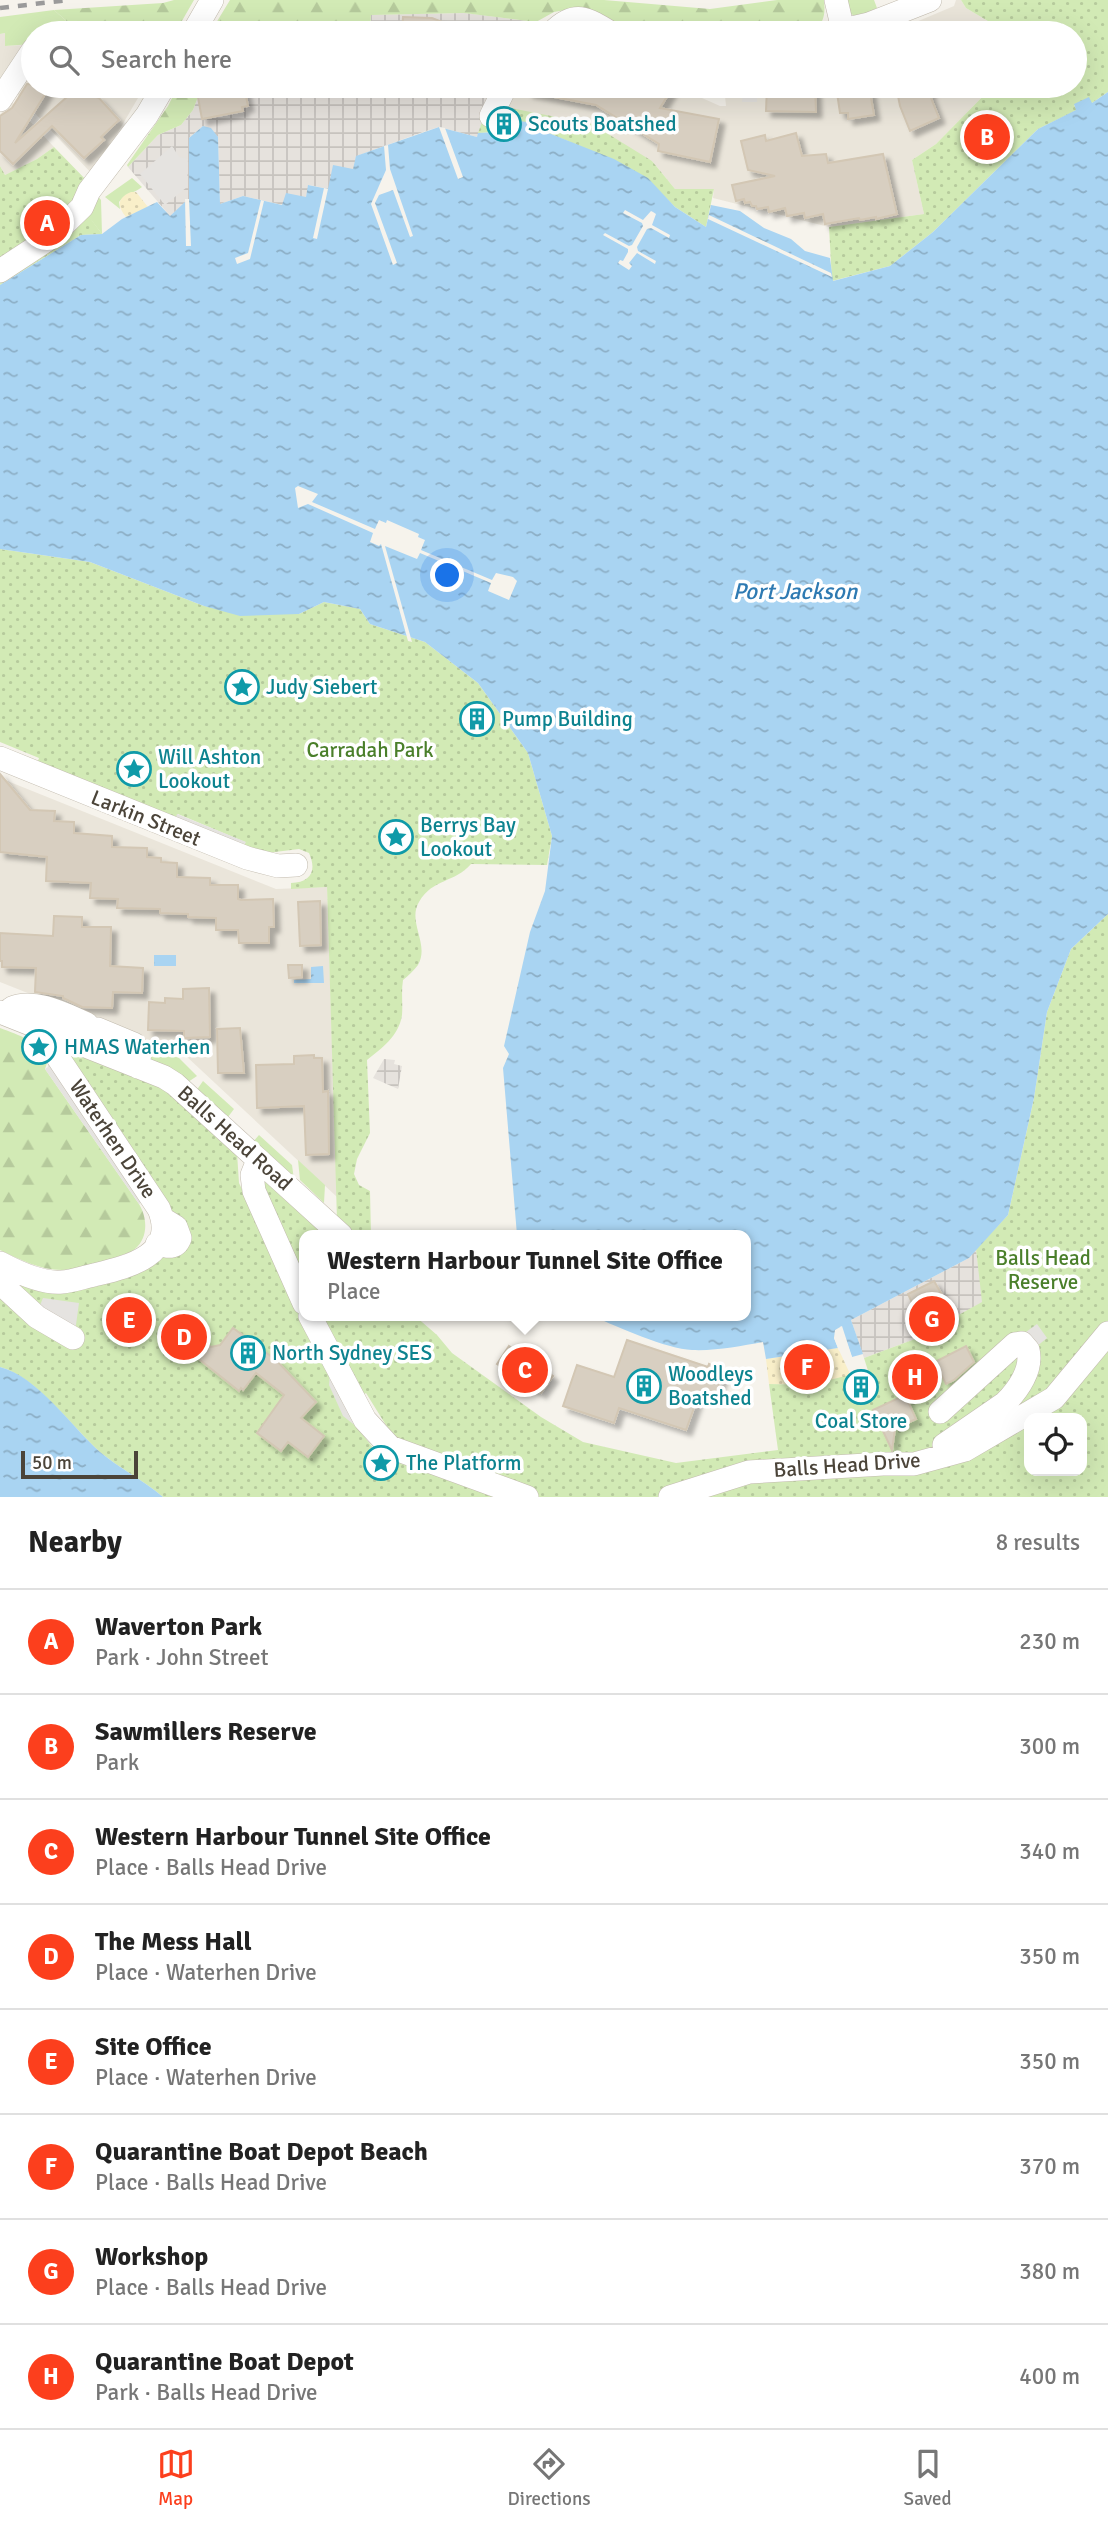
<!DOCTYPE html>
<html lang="en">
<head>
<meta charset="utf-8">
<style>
	body { margin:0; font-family:Signika,sans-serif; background:#f6f6f6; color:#222 }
	.controls { position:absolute; right:21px; bottom:21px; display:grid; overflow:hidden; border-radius:14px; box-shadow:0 7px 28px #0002 }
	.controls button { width:63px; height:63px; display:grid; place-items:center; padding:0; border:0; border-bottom:2px solid #e0e0e0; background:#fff; color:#222; font:35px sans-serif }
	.scale { position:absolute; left:21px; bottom:18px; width:117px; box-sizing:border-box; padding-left:7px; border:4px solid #4b4439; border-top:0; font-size:19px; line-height:24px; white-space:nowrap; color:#4b4439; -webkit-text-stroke:5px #fff; paint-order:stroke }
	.you { position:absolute; left:448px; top:576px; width:24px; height:24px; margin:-18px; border:5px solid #fff; border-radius:50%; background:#1a73e8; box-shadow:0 0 0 10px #1a73e833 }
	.badge { display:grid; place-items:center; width:46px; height:46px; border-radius:50%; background:#fc3f1d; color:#fff; font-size:23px; font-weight:700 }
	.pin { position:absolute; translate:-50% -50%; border:4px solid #fff; box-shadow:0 2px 7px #0006 }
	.popup { position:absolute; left:299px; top:1230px; width:452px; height:91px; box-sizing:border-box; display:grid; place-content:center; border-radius:14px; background:#fff; filter:drop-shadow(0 2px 5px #0005); font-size:23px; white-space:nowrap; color:#767676 }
	.popup b { font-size:26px; color:#222 }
	.popup::after { content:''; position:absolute; left:50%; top:100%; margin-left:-14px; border:14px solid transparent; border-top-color:#fff }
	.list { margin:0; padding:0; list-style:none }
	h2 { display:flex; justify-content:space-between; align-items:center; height:91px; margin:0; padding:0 28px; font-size:30px }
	h2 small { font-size:23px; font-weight:400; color:#767676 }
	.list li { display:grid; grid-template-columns:46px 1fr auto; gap:21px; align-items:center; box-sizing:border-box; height:105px; padding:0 28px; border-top:2px solid #e0e0e0 }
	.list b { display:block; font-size:26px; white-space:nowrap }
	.list p { margin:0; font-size:23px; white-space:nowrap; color:#767676 }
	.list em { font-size:23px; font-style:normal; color:#767676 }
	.icon { flex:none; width:38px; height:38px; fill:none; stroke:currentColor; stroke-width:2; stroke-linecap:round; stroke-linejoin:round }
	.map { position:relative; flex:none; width:1108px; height:1497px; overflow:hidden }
	.search { position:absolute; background:#fff; box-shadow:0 7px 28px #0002; left:21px; right:21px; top:21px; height:77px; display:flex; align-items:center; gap:18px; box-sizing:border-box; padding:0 24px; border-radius:38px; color:#767676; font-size:26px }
	.sheet { height:931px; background:#fff }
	nav { display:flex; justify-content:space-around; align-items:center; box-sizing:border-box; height:98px; border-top:2px solid #e0e0e0; background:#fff; font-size:19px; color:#767676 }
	nav a { display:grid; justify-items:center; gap:4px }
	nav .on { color:#fc3f1d }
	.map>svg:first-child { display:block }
</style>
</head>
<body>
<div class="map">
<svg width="1108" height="1497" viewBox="0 0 1108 1497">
	<defs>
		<pattern id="industrial-grid" width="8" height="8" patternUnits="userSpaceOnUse" patternTransform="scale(1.75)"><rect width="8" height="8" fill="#e6e2dd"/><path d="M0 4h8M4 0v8" fill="none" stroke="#c7c3be"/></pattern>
		<pattern id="forest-firs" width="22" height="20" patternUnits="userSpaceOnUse" patternTransform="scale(1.75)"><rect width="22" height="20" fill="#d2eab5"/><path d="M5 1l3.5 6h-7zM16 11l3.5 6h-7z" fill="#b6ca9c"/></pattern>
		<pattern id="sand-dots" width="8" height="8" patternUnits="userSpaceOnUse" patternTransform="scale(1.75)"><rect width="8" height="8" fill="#f9efc9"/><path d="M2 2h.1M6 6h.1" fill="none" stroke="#d7cead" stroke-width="1.8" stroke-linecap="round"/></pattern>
		<pattern id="park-dots" width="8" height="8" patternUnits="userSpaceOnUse" patternTransform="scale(1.75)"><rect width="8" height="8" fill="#d2eab5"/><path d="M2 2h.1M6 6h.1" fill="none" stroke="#b6ca9c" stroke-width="1.8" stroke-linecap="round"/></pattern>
		<pattern id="water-ripples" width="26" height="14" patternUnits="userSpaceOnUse" patternTransform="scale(1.75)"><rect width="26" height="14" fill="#a9d4f2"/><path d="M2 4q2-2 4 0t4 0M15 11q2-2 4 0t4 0" fill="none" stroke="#8caec5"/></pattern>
		<filter id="shadow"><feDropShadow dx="5.5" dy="5.5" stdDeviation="2" flood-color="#0004"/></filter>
	</defs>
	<rect width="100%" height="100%" fill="#f6f3ec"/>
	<!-- residential -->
	<path fill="#eae5da" d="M956 0H961L966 8 1008 33H890L954 6Z
		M5 33 6 46 23 45 0 86V34Z
		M33 61V86H145L93 175 15 92Z
		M517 86H675L720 106H726L724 86H993L936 144 912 160 924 214 829 227 713 198 714 189H675L652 161 506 107Z
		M13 103 54 147 37 159 5 175 0 166V115L8 104Z
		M0 778 276 889 327 887 337 1197 186 1056 0 982Z"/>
	<!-- industrial -->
	<path fill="url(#industrial-grid)" d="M465 13 536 22 529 33H370L371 15Z
		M215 86H498L490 101 477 137 439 127 423 132 357 156 353 169 328 189 309 185 306 197 283 205 243 196 220 204 218 137 203 126 189 138V199L170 216 128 167 158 135 181 125 193 110 201 89Z
		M384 1059 395 1060 394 1064 402 1066 398 1089 373 1078Z
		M976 1249 983 1302 915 1339 864 1358 851 1320 969 1258Z"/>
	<!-- grass -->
	<path fill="#d2eab5" d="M846 0H874L877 8 860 16H854L849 12Z
		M54 10 80 33H33V44L5 46V33L0 34V17Z
		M132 178 142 187C133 194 127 192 119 202L120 209 105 197Z
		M97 195 101 200 102 234 85 212Z
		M151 1047 179 1058 197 1076 188 1082 149 1060Z
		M203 1081 234 1109 228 1117 196 1091Z
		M259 1135 292 1165 294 1180 253 1142Z
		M298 1160 325 1185 324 1203 300 1180Z"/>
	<!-- forest -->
	<path fill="url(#forest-firs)" d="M174 0H194L175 33H80L54 10 163 3Z
		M230 0H604L710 9 777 0H824C825 9 825 19 819 26 806 40 736 33 716 33L715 21H697V33H625L587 11 571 9 554 12 536 22 464 13 371 15 370 33H210Z
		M178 86H215L201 89 193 110 181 125 158 135 128 167 127 165 168 106Z
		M0 1028C21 1036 36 1040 48 1060L45 1069 139 1204C147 1217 149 1237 135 1249 127 1256 74 1270 62 1270 40 1270 19 1259 0 1250Z"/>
	<!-- sand -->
	<path fill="url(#sand-dots)" d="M131 192H136L148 207 126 217C117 206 117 198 131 192Z
		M838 1348 851 1376 810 1385 769 1384 766 1359Z"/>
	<!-- park -->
	<path fill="url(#park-dots)" fill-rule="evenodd" d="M961 0H1108V92L1092 103 1074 105 1077 110 1038 129 933 232 890 266 832 281 829 227 924 214 912 160 936 144 993 86H1075V33H1008L966 8Z
		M506 107 592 124 652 161 675 189H714L706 227 675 207 658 190 568 141 540 130 478 133 482 122Z
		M54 147 90 184 82 207 102 234 81 235 0 285V166L5 175 37 159Z
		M0 549 90 562 204 606 299 614 324 602 360 609 370 624 425 642 478 683 528 753 552 836 547 865 471 864C455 883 433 878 419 902 407 922 430 944 418 965 414 970 408 976 403 980 401 992 403 1004 402 1015 399 1036 382 1048 367 1060L370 1133 357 1159 354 1174 359 1185 370 1191 371 1235H352L337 1220 327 887 291 889V883C311 882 317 871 309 853L299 849 259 854 243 847 245 842 178 814 175 820 37 764 39 758 0 742Z
		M1108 914V1497H163C143 1480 119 1468 100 1452 72 1427 37 1377 0 1367V1272L27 1284 169 1252 69 1066 73 1051 161 1087 237 1153 239 1183 330 1374 329 1378 357 1427 373 1448 389 1430 366 1393 360 1397 321 1316H415L437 1335 452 1353 541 1417 583 1442 676 1463 778 1450 769 1384 810 1385 857 1373 858 1377 869 1374 864 1358 915 1339 982 1302 976 1249 1008 1215 1034 1098 1047 1012 1071 949ZM1029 1418H1082V1471H1029Z
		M265 1178 326 1235H304V1285L260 1180Z"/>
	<!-- parking -->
	<path fill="#e5e3e0" d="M743 86 758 87 757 102H742Z
		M172 146 179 157 188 159 187 187 165 205 140 174Z
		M177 814 246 842 243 847 175 820Z
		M48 1060 146 1199 139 1204 45 1069 48 1067Z
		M43 1298 79 1303 75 1332 37 1312Z
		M1037 1324 1047 1338 1036 1347 1026 1332Z
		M330 1374 357 1427 343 1416 329 1385Z"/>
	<!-- water -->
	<path fill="url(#water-ripples)" d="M1108 92V914L1071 949 1047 1012 1034 1098 1008 1215 969 1258 851 1320 863 1354 852 1357 841 1326 834 1338 838 1348 766 1359 763 1342C740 1346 717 1351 692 1350 667 1349 617 1327 593 1316H746V1235H517L503 1068 509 1054 504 1046 530 932 545 891 552 836 528 753 478 683 425 642 370 624 360 609 324 602 299 614 240 616 204 606 90 562 0 549V285L81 235 102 234 122 219 157 202 170 216 185 202V199H189V138L203 126 211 128 218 137 220 204 243 196 282 205 286 193 306 197 308 185 328 189 333 165 353 169 356 156 439 127 477 137 478 133 513 131 520 121 540 124 542 127 541 130 614 159 648 178 675 207 706 227 711 205 740 211 764 228 791 239 805 251 830 258 833 281 890 266 933 232 1038 129 1076 110 1074 104 1089 97 1092 103Z
		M154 955H176V966H154Z
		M323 966 324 983H294V980L311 979V967Z
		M0 1367C37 1376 72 1427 100 1452 119 1468 143 1480 163 1497H0Z"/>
	<!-- pier -->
	<path fill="#f6f3ec" d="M439 127 445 128 463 177 458 179Z
		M388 145 390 169 413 236 410 237 393 190 379 195 375 203 397 263 393 265 371 204 386 170 384 146Z
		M324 188 328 189 317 239 313 238Z
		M185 199H189L191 246H186Z
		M261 200 264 201 250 259 237 264 235 258 248 253Z
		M625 210 643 220 651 211 653 212 656 214 652 225 670 235 669 238 651 228 647 229 637 247 638 251 656 261 655 264 637 253 629 263 632 266 629 270 618 263 620 260 623 261 628 252V249L603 235 605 233 629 246 632 245 643 226 642 223 623 213Z
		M709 215 831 273 832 277 708 219Z
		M298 486 318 494 312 502 375 529 379 520 386 523 387 520 419 534 418 537 425 540 421 550 492 580 496 573 513 577 517 581 509 600 488 591 491 583 420 553 417 559 385 546 412 642 408 641 381 544 379 546 370 542 373 533 308 504 298 508 295 488Z
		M842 1326 852 1357 853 1361 848 1359 839 1331 837 1335 841 1347 839 1351 834 1338 835 1330Z"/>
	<!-- building -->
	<path fill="#d8cfc1" stroke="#d3c7b4" stroke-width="2" filter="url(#shadow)" d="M403 17 432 18 470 33H402Z
		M27 84 50 86 15 143 76 89 99 98 119 120 101 137 104 140 84 158 52 126 13 164 0 151V116L12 108Z
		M221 86H244L248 106 242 107 243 111 202 119 197 92Z
		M529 86H664L671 90 660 108 719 119 710 162 658 151 659 144 596 105 528 92Z
		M767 86H815L816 112 766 111Z
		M836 86H869L874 115 848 119V113H840Z
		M896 86H932L929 93 939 118 910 131 900 106Z
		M512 116 513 130 497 131 496 129 506 117Z
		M796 133 802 156 826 154 828 163 883 154 897 214 876 219V217L860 220 859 218 825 224 823 214 805 218 804 213 787 216 785 208 769 212 768 207 757 209 756 206H752L750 202 745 203 744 199 736 201 732 185 775 176 748 170 741 141 765 135 766 141Z
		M0 774 30 810 55 811 54 821 74 822V833L112 836V847L147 848V857L161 858V862L177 863V877L210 878V885H238V899L241 900 273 899 274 927H269V943H239L238 930H216V918L188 917V914L160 913V909L117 908 118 899 90 898 91 883 46 881 47 857 0 852Z
		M320 901 321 945 300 946 298 902Z
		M54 916 82 917V927H111L110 966 143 968 142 993 113 992 112 1008 82 1007 63 998V996L35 992 36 968 2 967V961H0V933L53 936Z
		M288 965H302V977L289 978Z
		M209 988 210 1037 184 1038V1031L148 1030 149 1002 165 1003V998L183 999V989Z
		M240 1028 244 1073H218L217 1029Z
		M314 1055V1058H322L323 1092 328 1091 329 1154 306 1155 304 1106 257 1108 256 1065 294 1064V1056Z
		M934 1281 955 1317 917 1336 909 1321 918 1316 908 1294Z
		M175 1319 211 1347 220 1345 233 1328 276 1360 316 1402 301 1418 324 1436 308 1457 288 1442 281 1451 257 1433 284 1395 256 1373 243 1390 241 1388 239 1391 165 1332Z
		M627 1340 708 1367 709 1364 724 1371 714 1399 699 1394 686 1430 619 1408 614 1423 563 1406 577 1365 614 1377Z
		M509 1346 553 1376 541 1393 497 1364Z
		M966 1346 974 1362 954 1380 946 1384 935 1362Z
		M905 1395 916 1419 895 1429 892 1450 873 1410Z"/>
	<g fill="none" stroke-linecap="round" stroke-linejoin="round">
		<!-- minor casing -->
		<g stroke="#c2bbae" stroke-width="24">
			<path id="minor" d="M843 30 869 24 930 0
				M193 33 212 0
				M552 33C574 10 587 18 611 33
				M831 33 843 30 836 0
				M0 100 33 50
				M491 116 506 86
				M0 271 50 238 82 207 89 191 147 115 164 86
				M0 758 247 858 278 866 296 865
				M0 1012 164 1077 175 1084 341 1235
				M9 1015 12 1008C34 998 66 1015 87 1024
				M98 1029 134 1044 140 1052 138 1067
				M258 1160 252 1175 254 1191 304 1303
				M157 1244C167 1247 176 1249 180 1238L176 1227 163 1219
				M0 1263C17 1272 42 1284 62 1282 73 1281 84 1277 94 1275 127 1267 178 1256 159 1209L57 1056 51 1045 55 1034
				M0 1283 37 1317 73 1338
				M310 1316 365 1420 390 1447 527 1497
				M940 1412 1015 1344 1022 1343 1028 1350C1033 1369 1018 1390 1005 1403L944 1445
				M670 1497 749 1472 883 1464H914L965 1450 1054 1398 1108 1333"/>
		</g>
		<!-- minor -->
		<use href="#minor" stroke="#fff" stroke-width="23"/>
		<!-- rail -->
		<path stroke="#9a9a9a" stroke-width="4.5" stroke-dasharray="9 9" stroke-linecap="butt" d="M0 8 69 0"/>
	</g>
	<!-- icons -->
	<defs>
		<g id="building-ring" transform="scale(1.75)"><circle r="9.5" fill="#fff" stroke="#0f9aa8" stroke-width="1.5"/><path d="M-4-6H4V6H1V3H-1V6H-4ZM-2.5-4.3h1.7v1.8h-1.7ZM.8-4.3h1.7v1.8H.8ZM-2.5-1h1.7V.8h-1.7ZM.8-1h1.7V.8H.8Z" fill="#0f9aa8"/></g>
		<g id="sight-ring" transform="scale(1.75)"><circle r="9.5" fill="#fff" stroke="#0f9aa8" stroke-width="1.5"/><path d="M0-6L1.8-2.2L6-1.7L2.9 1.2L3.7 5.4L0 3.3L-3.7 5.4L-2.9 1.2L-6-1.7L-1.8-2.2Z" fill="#0f9aa8"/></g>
	</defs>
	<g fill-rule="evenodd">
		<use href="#building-ring" x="504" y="124"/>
		<use href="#sight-ring" x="242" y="687"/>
		<use href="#building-ring" x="477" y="719"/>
		<use href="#sight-ring" x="134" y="769"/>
		<use href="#sight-ring" x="396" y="837"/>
		<use href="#sight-ring" x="39" y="1047"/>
		<use href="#building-ring" x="248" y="1353"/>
		<use href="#building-ring" x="644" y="1386"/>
		<use href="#building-ring" x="861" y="1387"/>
		<use href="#sight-ring" x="381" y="1463"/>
	</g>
	<g text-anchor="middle" stroke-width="7" stroke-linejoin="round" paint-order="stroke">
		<!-- culture labels -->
		<g font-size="21" fill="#0d838f" stroke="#fff" text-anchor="start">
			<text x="528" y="131">Scouts Boatshed</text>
			<text x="266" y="694">Judy Siebert</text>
			<text x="502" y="726">Pump Building</text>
			<text x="158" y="764">Will Ashton<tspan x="158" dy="24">Lookout</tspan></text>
			<text x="420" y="832">Berrys Bay<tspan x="420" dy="24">Lookout</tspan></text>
			<text x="64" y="1054">HMAS Waterhen</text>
			<text x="272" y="1360">North Sydney SES</text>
			<text x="668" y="1381">Woodleys<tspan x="668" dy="24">Boatshed</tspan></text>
			<text x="861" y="1428" text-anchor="middle">Coal Store</text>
			<text x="406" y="1470">The Platform</text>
		</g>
		<!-- park labels -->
		<g font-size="21" fill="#4a7f2a" stroke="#fff">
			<text x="370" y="757">Carradah Park</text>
			<text x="1043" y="1265">Balls Head<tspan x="1043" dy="24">Reserve</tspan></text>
		</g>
		<!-- street labels -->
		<g font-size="21" fill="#4b4439" stroke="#fff">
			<text transform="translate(146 818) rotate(22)" y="7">Larkin Street</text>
			<text transform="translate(235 1138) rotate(42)" y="7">Balls Head Road</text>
			<text transform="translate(113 1139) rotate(56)" y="7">Waterhen Drive</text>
			<text transform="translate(847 1465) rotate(-4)" y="7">Balls Head Drive</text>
		</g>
		<!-- water labels -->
		<g font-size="23" font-style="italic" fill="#2e7ab2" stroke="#fff">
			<text x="795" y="599">Port Jackson</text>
		</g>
	</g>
</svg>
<div class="controls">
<button><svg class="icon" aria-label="locate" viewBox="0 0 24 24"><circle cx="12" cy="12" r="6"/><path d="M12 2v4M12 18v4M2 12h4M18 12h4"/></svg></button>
</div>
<div class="scale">50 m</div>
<div class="you"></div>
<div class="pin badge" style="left:47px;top:223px">A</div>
<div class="pin badge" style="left:987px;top:137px">B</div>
<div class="pin badge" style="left:525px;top:1370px">C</div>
<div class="popup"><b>Western Harbour Tunnel Site Office</b>Place</div>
<div class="pin badge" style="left:184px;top:1337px">D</div>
<div class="pin badge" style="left:129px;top:1320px">E</div>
<div class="pin badge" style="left:807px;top:1367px">F</div>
<div class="pin badge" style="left:932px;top:1319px">G</div>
<div class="pin badge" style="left:915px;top:1377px">H</div>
<div class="search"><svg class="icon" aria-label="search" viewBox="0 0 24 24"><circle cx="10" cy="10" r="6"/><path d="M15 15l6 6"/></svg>Search here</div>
</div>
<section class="sheet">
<h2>Nearby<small>8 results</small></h2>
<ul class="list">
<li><span class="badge">A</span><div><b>Waverton Park</b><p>Park · John Street</p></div><em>230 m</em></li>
<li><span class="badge">B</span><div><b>Sawmillers Reserve</b><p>Park</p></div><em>300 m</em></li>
<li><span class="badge">C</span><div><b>Western Harbour Tunnel Site Office</b><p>Place · Balls Head Drive</p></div><em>340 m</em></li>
<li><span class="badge">D</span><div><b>The Mess Hall</b><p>Place · Waterhen Drive</p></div><em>350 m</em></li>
<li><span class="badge">E</span><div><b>Site Office</b><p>Place · Waterhen Drive</p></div><em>350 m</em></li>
<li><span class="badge">F</span><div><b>Quarantine Boat Depot Beach</b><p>Place · Balls Head Drive</p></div><em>370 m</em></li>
<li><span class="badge">G</span><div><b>Workshop</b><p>Place · Balls Head Drive</p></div><em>380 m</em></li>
<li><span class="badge">H</span><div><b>Quarantine Boat Depot</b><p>Park · Balls Head Drive</p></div><em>400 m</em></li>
</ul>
</section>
<nav>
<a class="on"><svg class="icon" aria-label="map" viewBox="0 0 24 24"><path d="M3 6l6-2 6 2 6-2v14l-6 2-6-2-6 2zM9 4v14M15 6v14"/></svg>Map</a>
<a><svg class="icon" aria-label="directions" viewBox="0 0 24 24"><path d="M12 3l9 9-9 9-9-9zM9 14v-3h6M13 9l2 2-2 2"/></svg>Directions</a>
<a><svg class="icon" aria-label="saved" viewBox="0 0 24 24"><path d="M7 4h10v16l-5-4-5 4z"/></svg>Saved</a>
</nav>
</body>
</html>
